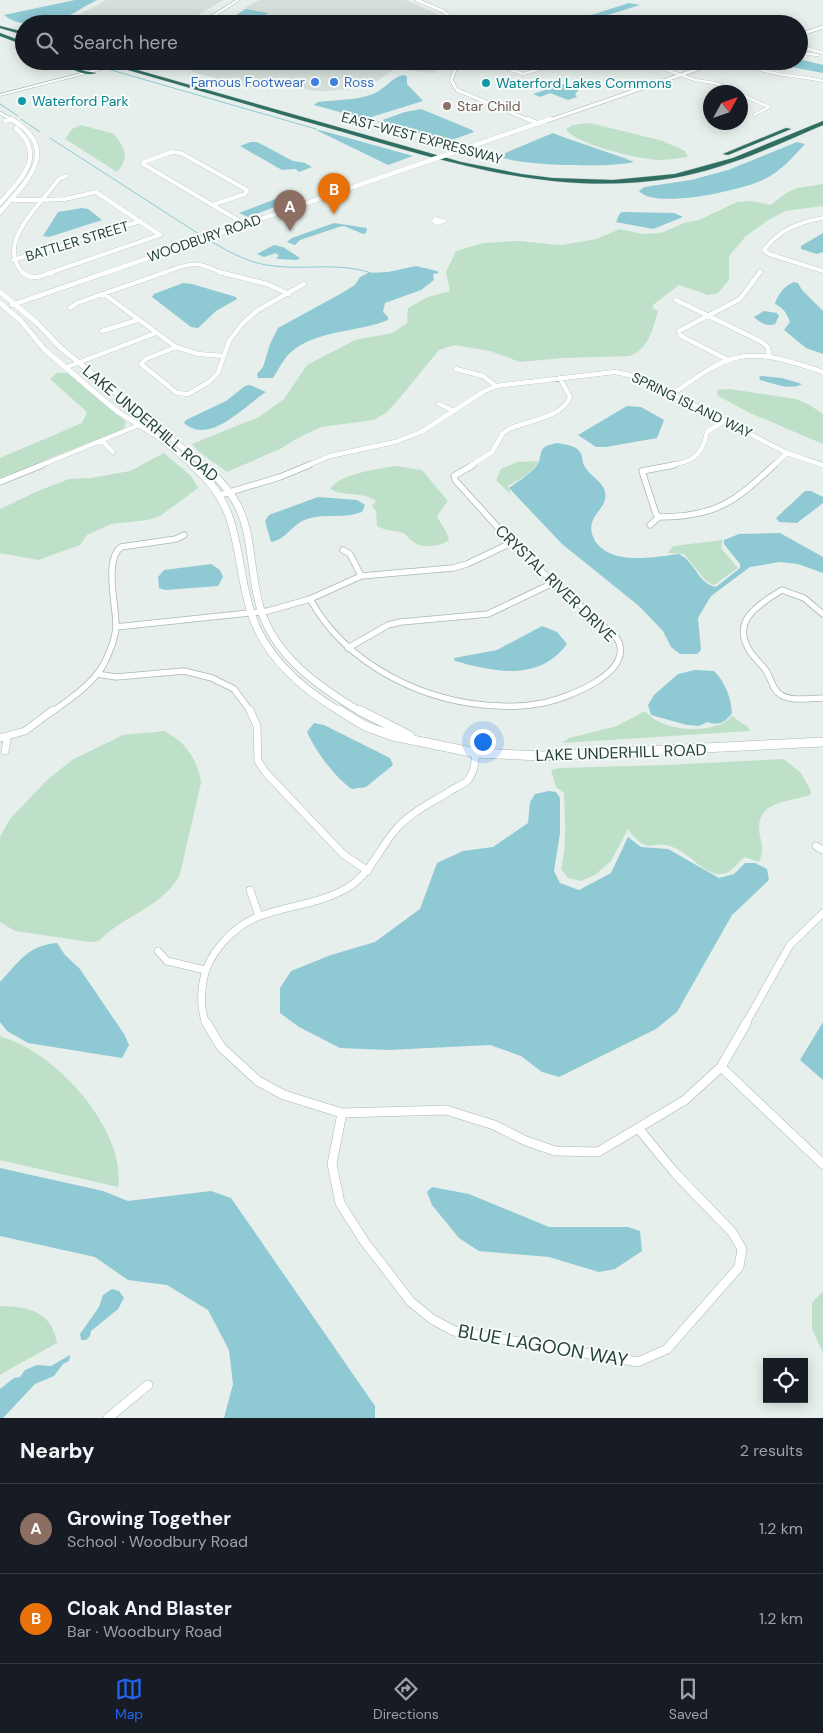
<!DOCTYPE html>
<html lang="en">
<head>
<meta charset="utf-8">
<style>
	body { margin:0; font-family:"DM Sans",sans-serif; background:#242831; color:#f1f3f6 }
	.controls { position:absolute; right:15px; bottom:15px; display:grid; overflow:hidden; border-radius:0px; box-shadow:0 2px 12px #0003 }
	.controls button { width:45px; height:45px; display:grid; place-items:center; padding:0; border:0; border-bottom:1px solid #363941; background:#171b24; color:#f1f3f6; font:25px sans-serif }
	.compass { position:absolute; left:703px; top:85px; width:45px; height:45px; border-radius:50%; background:#171b24; box-shadow:0 2px 12px #0003; rotate:50deg }
	.you { position:absolute; left:482px; top:741px; width:18px; height:18px; margin:-12px; border:4px solid #fff; border-radius:50%; background:#1a73e8; box-shadow:0 0 0 8px #1a73e833 }
	.badge { display:grid; place-items:center; width:32px; height:32px; border-radius:50%; background:#2563eb; color:#fff; font-size:16px; font-weight:700 }
	.pin { position:absolute; translate:-50% -41px; filter:drop-shadow(0 1px 2px #0008) }
	.pin::after { content:''; position:absolute; top:26px; width:18px; height:15px; background:inherit; clip-path:polygon(0 0,100% 0,50% 100%) }
	.list { margin:0; padding:0; list-style:none }
	h2 { display:flex; justify-content:space-between; align-items:center; height:65px; margin:0; padding:0 20px; font-size:21px }
	h2 small { font-size:16px; font-weight:400; color:#9ea1a6 }
	.list li { display:grid; grid-template-columns:32px 1fr auto; gap:15px; align-items:center; box-sizing:border-box; height:90px; padding:0 20px; border-top:1px solid #363941 }
	.list b { display:block; font-size:19px; white-space:nowrap }
	.list p { margin:0; font-size:16px; white-space:nowrap; color:#9ea1a6 }
	.list em { font-size:16px; font-style:normal; color:#9ea1a6 }
	.icon { flex:none; width:28px; height:28px; fill:none; stroke:currentColor; stroke-width:2; stroke-linecap:round; stroke-linejoin:round }
	.map { position:relative; flex:none; width:823px; height:1418px; overflow:hidden }
	.search { position:absolute; background:#171b24; box-shadow:0 2px 12px #0003; left:15px; right:15px; top:15px; height:55px; display:flex; align-items:center; gap:12px; box-sizing:border-box; padding:0 18px; border-radius:28px; color:#9ea1a6; font-size:19px }
	.sheet { height:245px; background:#171b24 }
	nav { display:flex; justify-content:space-around; align-items:center; box-sizing:border-box; height:70px; border-top:1px solid #363941; background:#171b24; font-size:14px; color:#9ea1a6 }
	nav a { display:grid; justify-items:center; gap:2px }
	nav .on { color:#2563eb }
	.map>svg:first-child { display:block }
</style>
</head>
<body>
<div class="map">
<svg width="823" height="1418" viewBox="0 0 823 1418">
	<rect width="100%" height="100%" fill="#e6efeb"/>
	<!-- built -->
	<path fill="#d4dfda" d="M106 0H223L183 24H62Z
		M261 0H406L438 14 450 24H222L254 2Z
		M164 61H445L434 73 394 69 376 82 351 89 328 91H314L287 84 247 87 196 73 183 67 184 64 179 63 173 65Z"/>
	<!-- green -->
	<path fill="#bfe0c8" d="M590 123 663 141 685 151 688 157C678 158 667 160 657 160 639 159 574 144 566 129L573 125Z
		M81 125 114 134C125 148 130 157 117 172L65 139 72 129Z
		M823 184V206L785 211 767 221 746 236 729 256V280L718 293 708 295 679 285 653 305V308L658 311C653 329 649 348 630 356L563 358 520 362 490 351 454 345 439 350 398 400 386 413 374 420 321 427 296 439 280 449 227 472 199 452 192 444 259 417 284 399 307 365 355 340 392 333 407 323 408 308 428 297 450 291 446 272 456 251 483 243 517 241 561 245 596 239 620 229 642 234 661 233 684 223 699 220 737 202 751 201 771 205 786 193 797 188Z
		M57 373H69L126 422 124 429 0 478V458L82 423 87 412 50 379Z
		M730 389 796 399 808 404 823 414V444L750 413 718 396 717 390Z
		M164 453 191 476 198 488 160 516 148 520 111 524 87 535 80 545 38 560 0 553V509L38 491 69 479 91 478 130 471Z
		M538 461C534 473 518 480 508 486L511 495 496 480 501 469 517 462Z
		M396 466 422 470 448 501 437 516C440 524 448 531 449 540 441 547 421 549 412 541 409 539 407 535 403 533 394 530 385 531 377 526L376 511 372 506 376 501C363 491 345 497 330 489 341 473 378 469 396 466Z
		M723 540 721 548 738 568 714 585 706 581 684 554 668 553 673 546Z
		M645 711C661 732 715 736 732 716L749 728 750 731 562 743 569 738 617 726Z
		M164 731C185 741 198 760 201 783L180 874C165 906 122 916 99 941L90 942 15 931 0 922V837L10 819 46 781 72 760 123 735Z
		M784 759 801 773 811 791 810 795C786 803 753 801 760 836 762 846 764 852 759 862L745 857C737 862 733 872 723 874 705 876 690 854 675 848 650 837 650 859 628 829L611 861 595 875 581 881 568 878 561 869C567 844 565 819 564 793L556 787 551 770 559 768 666 765Z
		M0 1035 1 1037C54 1050 127 1130 118 1187L0 1160Z
		M823 1291V1353L812 1329V1303Z
		M0 1306C30 1307 51 1311 57 1343 38 1354 19 1363 0 1375Z"/>
	<!-- water -->
	<path fill="#8ec9d4" d="M75 0H97C85 6 62 21 50 24 37 27 14 24 4 15Z
		M629 3 640 5 598 18 588 16Z
		M246 9 268 13C261 19 256 17 248 19 236 22 238 24 224 24L231 23 239 19 235 16Z
		M799 59 823 65V73L780 65 789 61H799Z
		M403 75 407 76V84L423 101 365 119 314 105 318 102C334 100 359 100 373 94 384 90 391 78 403 75Z
		M563 84 579 90 575 94 577 97 568 100 550 93 540 97 533 94Z
		M421 109 472 130 474 132 452 140H441L377 122 405 112Z
		M314 129 327 132 413 156 388 165Z
		M553 133C580 144 607 151 634 162 611 168 518 166 498 156Z
		M251 142H257L293 161 305 163 312 167 299 172 296 169 282 170 240 146Z
		M797 142 805 144C793 157 781 171 765 179 743 190 655 210 639 191L644 187 691 180 728 170Z
		M278 198 288 202 248 217 239 213Z
		M82 208 88 209 102 220 49 237 43 236 58 212Z
		M623 212 674 213 683 217 653 229 616 222 620 213Z
		M334 223 367 228 366 233 363 234 344 226 339 227 300 240 295 245 287 242 292 238Z
		M823 233V252L817 254 801 249V246Z
		M274 245 283 247 300 258 297 260 278 259 276 258 279 256 276 253 264 257 257 254Z
		M416 266 437 271 439 273 433 274 434 280 421 290 385 303 383 312 388 317V320C356 333 319 329 291 352 284 358 278 370 273 378H258L257 374 263 367 270 344 278 328 342 293 355 285 360 277 368 273 388 272Z
		M794 282 798 283 802 290 823 311V354L806 348 784 330 790 322C787 314 784 308 775 304 777 295 785 285 794 282Z
		M183 283 192 284 236 297 237 299 216 311 198 328 191 327 152 297 154 294Z
		M764 311 777 313 779 316 775 324C767 327 759 322 754 317Z
		M761 376 782 378 802 384C790 391 773 383 760 380L759 377Z
		M250 385 266 392C245 405 210 446 184 423L186 420 226 401 245 386Z
		M627 406 641 407 664 420 657 438 606 447H596L578 435Z
		M558 443C566 445 577 445 581 454 583 457 582 462 584 465 588 475 603 481 605 492 608 506 595 511 592 523 590 530 592 535 595 541 612 566 654 557 679 554 696 562 697 583 716 587L740 568V564L724 544V540L739 534 780 533 823 557V573L798 564 780 562 750 567 711 596 698 618 701 650 697 654H680L671 647 663 631 639 606 562 544 509 488C517 482 527 476 534 469 547 455 532 447 558 443Z
		M805 491H811L823 497V503L797 523 779 522 776 518Z
		M318 497 357 500 365 505 362 512C345 519 325 513 307 519 293 523 286 540 271 542L265 521 269 515Z
		M211 564 220 570 223 577 218 586 165 590 159 588 158 577 164 570Z
		M542 626 557 632 567 644C539 682 494 672 455 661L454 658 497 650Z
		M695 670 714 671C725 682 731 698 732 713 725 723 718 726 707 722L699 726 687 725 651 715 648 705 654 695 678 674Z
		M314 723 324 725 390 758 393 765 366 787 352 789C335 778 315 750 307 732Z
		M549 791 556 792 560 798V833L554 871 560 883 579 890 611 873 628 837 641 847 668 849 719 878 734 874 745 863H755L767 869 769 880 732 915 677 1012 656 1029 559 1077 542 1072 521 1056 490 1045 387 1050 340 1048 299 1027 280 1013V988L291 971 331 955 375 942 420 909 437 863 463 851 493 847 528 823 530 802 535 794Z
		M57 943 65 955 80 969 124 1034 129 1045 122 1058 28 1043 7 1031 0 1022V982C19 962 28 945 57 943Z
		M823 1022V1080L800 1060Z
		M0 1168 103 1191 128 1201 211 1191 231 1198 375 1406V1418H224L233 1384 229 1350 208 1310 167 1285 128 1280 95 1257 0 1236Z
		M432 1187 469 1194 549 1227H628L640 1231 642 1251 615 1269 599 1272 549 1257 479 1251 459 1238 432 1205 427 1192Z
		M112 1289 119 1291 124 1298 118 1309 91 1331 90 1336 86 1340H81L80 1334 99 1307 103 1295Z
		M70 1355 69 1361 63 1364 54 1376 35 1384 3 1418H0V1389L14 1378 20 1377 25 1370 37 1365 51 1366Z"/>
	<g fill="none" stroke-linecap="round" stroke-linejoin="round">
		<!-- stream -->
		<path stroke="#8ec9d4" stroke-width="1" d="M111 70 316 129
			M0 104 18 116
			M21 119 40 132
			M50 138 202 236
			M212 242C231 253 251 264 274 266 306 270 339 262 371 273"/>
		<!-- minor-far5 casing -->
		<g stroke="#a8b8b2" stroke-width="3">
			<path id="minor-far5" d="M209 18 216 19
				M607 24 620 21
				M799 46 823 53
				M799 53 818 55
				M485 61 523 74 567 61
				M642 61 695 80 715 83 739 92
				M745 62C767 77 798 75 823 81
				M740 94 769 107 754 115
				M7 121 11 120"/>
		</g>
		<!-- minor-far4 casing -->
		<g stroke="#a8b8b2" stroke-width="4.5">
			<path id="minor-far4" d="M5 121 11 120
				M10 200H42
				M42 200 65 199 96 192 160 235 49 273
				M42 200 59 179 66 176
				M212 205 245 194 247 190 181 153 172 152 144 162 143 164 243 223 242 225
				M823 218C799 222 779 230 764 250L769 254 823 271
				M435 219 444 221 437 223 434 221Z
				M13 260 141 221
				M23 273C0 248 26 220 42 200
				M163 273C191 263 194 260 222 273"/>
		</g>
		<!-- minor-far3 casing -->
		<g stroke="#a8b8b2" stroke-width="5">
			<path id="minor-far3" d="M22 272C32 281 41 276 53 272
				M219 272 267 284 289 294
				M104 294 176 347 198 354 224 356
				M676 300 760 341 768 347 769 356
				M70 308 77 303 166 272
				M102 331 138 320
				M176 347 146 359 141 364 177 393 188 394 209 382 218 373 229 341 242 324 258 310 304 284
				M728 360 681 336 679 331 740 299 760 272
				M67 367 156 333
				M456 369 483 376 496 386
				M672 394C690 383 708 367 729 360 760 349 793 362 823 372
				M439 404 454 411
				M102 441 113 452
				M39 466 149 421
				M306 466 330 456 395 442 421 432 483 392 496 386 615 372 639 377 787 453 823 465
				M470 466 492 452 503 433 509 429C528 420 561 419 570 397L560 378
				M666 466C691 462 702 458 707 432L724 421
				M773 466 787 453"/>
		</g>
		<!-- minor-far2 casing -->
		<g stroke="#a8b8b2" stroke-width="7">
			<path id="minor-far2" d="M674 465 642 471 656 514 659 517C715 517 735 502 774 465
				M0 482 42 465
				M220 495 280 477 309 465
				M650 525 659 517
				M343 550 350 554 361 576
				M310 599C347 666 426 704 501 706 515 707 529 706 543 703 568 698 639 671 616 637L521 553 456 481 454 476 473 465
				M823 614 804 598 782 590C761 603 732 619 748 648 752 656 760 663 765 669 771 677 772 690 781 695 792 702 811 698 823 698
				M116 627 268 611 310 599 361 576 453 568 467 564 511 543
				M348 648 388 625 401 622 488 614 553 583
				M97 674 116 677 184 671 212 678 234 689 251 712
				M52 712C73 697 99 680 108 655 112 646 116 634 116 625 116 605 104 560 121 547L176 539 184 535"/>
		</g>
		<!-- minor-far1 casing -->
		<g stroke="#a8b8b2" stroke-width="8">
			<path id="minor-far1" d="M250 710 257 726 258 761 266 773 343 854 368 871
				M0 738 25 731 53 710
				M5 751 8 736
				M816 846 823 850
				M250 890 259 916
				M158 951 167 961 205 970
				M206 1023C201 1012 201 995 203 982 207 954 233 926 260 916 289 905 320 904 347 888 371 874 379 848 397 828 411 812 433 802 450 791 455 788 462 785 467 781 474 774 475 762 476 753
				M746 1023 790 945 823 913"/>
		</g>
		<!-- minor casing -->
		<g stroke="#a8b8b2" stroke-width="10">
			<path id="minor" d="M206 1022 221 1047 258 1081 284 1095 342 1113 446 1110 494 1125 526 1141 555 1151 598 1152 685 1100 721 1067 747 1022
				M721 1067 823 1164
				M342 1113 332 1164 340 1203 364 1241 411 1302 432 1319 454 1331 638 1362 667 1349 739 1267 742 1249 732 1232 675 1173 638 1128
				M108 1418 148 1385"/>
		</g>
		<!-- tertiary-far4 casing -->
		<g stroke="#a8b8b2" stroke-width="4">
			<path id="tertiary-far4" d="M417 0 443 11 460 24
				M799 35 823 27
				M459 61 451 80 457 90 531 121
				M0 113 14 121
				M547 121 721 61"/>
		</g>
		<!-- tertiary-far3 casing -->
		<g stroke="#a8b8b2" stroke-width="5">
			<path id="tertiary-far3" d="M528 119 539 124
				M455 152 550 119
				M0 203C21 179 47 156 16 128
				M0 212C27 181 62 149 11 119
				M105 273 431 160"/>
		</g>
		<!-- tertiary-far2 casing -->
		<g stroke="#a8b8b2" stroke-width="5.5">
			<path id="tertiary-far2" d="M0 292 36 322 61 348 205 466
				M0 303 21 321 44 349 100 397 118 412 158 437 194 466
				M12 305 108 272"/>
		</g>
		<!-- tertiary-far1 casing -->
		<g stroke="#a8b8b2" stroke-width="8">
			<path id="tertiary-far1" d="M192 465C244 508 233 556 251 613 265 657 302 689 341 712
				M204 465C217 477 230 490 238 506 253 536 250 574 260 607 274 656 319 687 361 712"/>
		</g>
		<!-- tertiary casing -->
		<g stroke="#a8b8b2" stroke-width="10">
			<path id="tertiary" d="M339 710 365 726 393 736 476 753 541 756 823 742
				M359 710 410 736"/>
		</g>
		<!-- secondary casing -->
		<g stroke="#a4bbb3" stroke-width="1">
			<path id="secondary" d="M236 0H240L203 24H198Z
				M128 61H136L0 96V94Z"/>
		</g>
		<!-- motorway casing -->
		<g stroke="#c2cac8" stroke-width="1">
			<path id="motorway" d="M0 26 24 32V35L0 28Z
				M0 33 24 42V45L0 36Z
				M60 61H66L84 71 96 73C84 77 70 68 60 61Z
				M123 66 461 162 521 174 552 178 613 180 675 174 733 158 823 121V125C774 146 726 169 673 178 556 197 454 164 343 132 269 111 195 89 121 68Z
				M786 128 791 129 728 155 723 154Z"/>
		</g>
		<!-- minor-far5 -->
		<use href="#minor-far5" stroke="#fff" stroke-width="2.5"/>
		<!-- minor-far4 -->
		<use href="#minor-far4" stroke="#fff" stroke-width="4"/>
		<!-- minor-far3 -->
		<use href="#minor-far3" stroke="#fff" stroke-width="4.5"/>
		<!-- minor-far2 -->
		<use href="#minor-far2" stroke="#fff" stroke-width="5.5"/>
		<!-- minor-far1 -->
		<use href="#minor-far1" stroke="#fff" stroke-width="7"/>
		<!-- minor -->
		<use href="#minor" stroke="#fff" stroke-width="9"/>
		<!-- tertiary-far4 -->
		<use href="#tertiary-far4" stroke="#fff" stroke-width="3"/>
		<!-- tertiary-far3 -->
		<use href="#tertiary-far3" stroke="#fff" stroke-width="4.5"/>
		<!-- tertiary-far2 -->
		<use href="#tertiary-far2" stroke="#fff" stroke-width="5"/>
		<!-- tertiary-far1 -->
		<use href="#tertiary-far1" stroke="#fff" stroke-width="7"/>
		<!-- tertiary -->
		<use href="#tertiary" stroke="#fff" stroke-width="9"/>
		<!-- secondary -->
		<use href="#secondary" fill="#fff" fill-rule="evenodd"/>
		<!-- motorway -->
		<use href="#motorway" fill="#2f6f62" fill-rule="evenodd"/>
		<!-- tertiary-bridge casing -->
		<g stroke="#a8b8b2" stroke-width="5" stroke-linecap="butt">
			<path id="tertiary-bridge" d="M431 160 455 152"/>
		</g>
		<!-- motorway-bridge casing -->
		<g stroke="#c2cac8" stroke-width="5.5" stroke-linecap="butt">
			<path id="motorway-bridge" d="M109 63 123 67"/>
		</g>
		<!-- tertiary-bridge -->
		<use href="#tertiary-bridge" stroke="#fff" stroke-width="4.5"/>
		<!-- motorway-bridge -->
		<use href="#motorway-bridge" stroke="#2f6f62" stroke-width="5"/>
	</g>
	<!-- markers -->
	<g fill="#3f7fe0" stroke="#f7fbf9" stroke-width="2">
		<circle cx="315" cy="82" r="5"/>
		<circle cx="334" cy="82" r="5"/>
	</g>
	<g fill="#0f9aa8" stroke="#f7fbf9" stroke-width="2">
		<circle cx="486" cy="83" r="5"/>
		<circle cx="22" cy="101" r="5"/>
	</g>
	<circle fill="#8d6e63" stroke="#f7fbf9" stroke-width="2" cx="447" cy="106" r="5"/>
	<g text-anchor="middle" stroke-width="4" stroke-linejoin="round" paint-order="stroke">
		<!-- far-shop labels -->
		<g font-size="14" fill="#366cbe" stroke="#f7fbf9" text-anchor="end">
			<text x="305" y="87">Famous Footwear</text>
			<text x="344" y="87" text-anchor="start">Ross</text>
		</g>
		<!-- far-culture labels -->
		<g font-size="14" fill="#0d838f" stroke="#f7fbf9" text-anchor="start">
			<text x="496" y="88">Waterford Lakes Commons</text>
			<text x="32" y="106">Waterford Park</text>
		</g>
		<!-- far-education labels -->
		<g font-size="14" fill="#785e54" stroke="#f7fbf9" text-anchor="start">
			<text x="457" y="111">Star Child</text>
		</g>
		<!-- far-street labels -->
		<g font-size="14" fill="#24423a" stroke="#f7fbf9">
			<text transform="translate(422 138) rotate(15)" y="5">EAST-WEST EXPRESSWAY</text>
			<text transform="translate(204 238) rotate(-19)" y="5">WOODBURY ROAD</text>
			<text transform="translate(77 241) rotate(-17)" y="5">BATTLER STREET</text>
			<text transform="translate(692 405) rotate(26)" y="5">SPRING ISLAND WAY</text>
		</g>
		<!-- street labels -->
		<g font-size="16" fill="#24423a" stroke="#f7fbf9">
			<text transform="translate(151 423) rotate(40)" y="6">LAKE UNDERHILL ROAD</text>
			<text transform="translate(556 583) rotate(44)" y="6">CRYSTAL RIVER DRIVE</text>
			<text transform="translate(621 752) rotate(-2)" y="6">LAKE UNDERHILL ROAD</text>
		</g>
		<!-- near-street labels -->
		<g font-size="19" fill="#24423a" stroke="#f7fbf9">
			<text transform="translate(543 1345) rotate(10)" y="7">BLUE LAGOON WAY</text>
		</g>
	</g>
</svg>
<div class="controls">
<button><svg class="icon" aria-label="locate" viewBox="0 0 24 24"><circle cx="12" cy="12" r="6"/><path d="M12 2v4M12 18v4M2 12h4M18 12h4"/></svg></button>
</div>
<svg class="compass" viewBox="-18 -18 36 36"><path d="M0-13l5 13h-10z" fill="#e53935"/><path d="M0 13l5-13h-10z" fill="#9ea1a6"/></svg>
<div class="you"></div>
<div class="pin badge" style="left:290px;top:231px;background:#8d6e63">A</div>
<div class="pin badge" style="left:334px;top:214px;background:#e8710a">B</div>
<div class="search"><svg class="icon" aria-label="search" viewBox="0 0 24 24"><circle cx="10" cy="10" r="6"/><path d="M15 15l6 6"/></svg>Search here</div>
</div>
<section class="sheet">
<h2>Nearby<small>2 results</small></h2>
<ul class="list">
<li><span class="badge" style="background:#8d6e63">A</span><div><b>Growing Together</b><p>School · Woodbury Road</p></div><em>1.2 km</em></li>
<li><span class="badge" style="background:#e8710a">B</span><div><b>Cloak And Blaster</b><p>Bar · Woodbury Road</p></div><em>1.2 km</em></li>
</ul>
</section>
<nav>
<a class="on"><svg class="icon" aria-label="map" viewBox="0 0 24 24"><path d="M3 6l6-2 6 2 6-2v14l-6 2-6-2-6 2zM9 4v14M15 6v14"/></svg>Map</a>
<a><svg class="icon" aria-label="directions" viewBox="0 0 24 24"><path d="M12 3l9 9-9 9-9-9zM9 14v-3h6M13 9l2 2-2 2"/></svg>Directions</a>
<a><svg class="icon" aria-label="saved" viewBox="0 0 24 24"><path d="M7 4h10v16l-5-4-5 4z"/></svg>Saved</a>
</nav>
</body>
</html>
